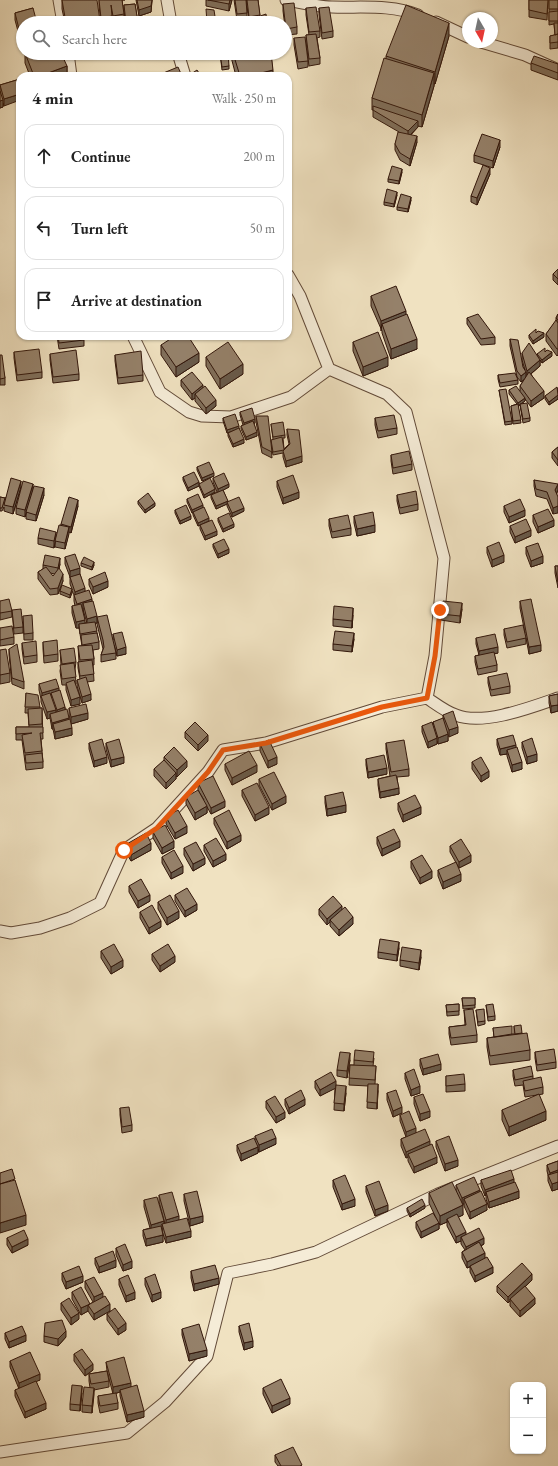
<!DOCTYPE html>
<html lang="en">
<head>
<meta charset="utf-8">
<style>
	body { margin:0; font-family:"EB Garamond",serif; background:#f6f6f6; color:#222 }
	.controls { position:absolute; right:12px; bottom:12px; display:grid; overflow:hidden; border-radius:8px; box-shadow:0 1px 3px #0004 }
	.controls button { width:36px; height:36px; display:grid; place-items:center; padding:0; border:0; border-bottom:1px solid #e0e0e0; background:#fff; color:#222; font:20px sans-serif }
	.compass { position:absolute; left:462px; top:12px; width:36px; height:36px; border-radius:50%; background:#fff; box-shadow:0 1px 3px #0004; rotate:171deg }
	.stop { position:absolute; width:12px; height:12px; margin:-9px; border:3px solid #ea580c; border-radius:50%; background:#fff }
	.stop.end { background:#ea580c; border-color:#fff; box-shadow:0 1px 4px #0008 }
	.list { margin:0; padding:0; list-style:none }
	h2 { display:flex; justify-content:space-between; align-items:center; height:52px; margin:0; padding:0 16px; font-size:17px }
	h2 small { font-size:13px; font-weight:400; color:#767676 }
	.list li { display:grid; grid-template-columns:26px 1fr auto; gap:12px; align-items:center; box-sizing:border-box; height:64px; margin:0 8px 8px; padding:0 8px; border:1px solid #e0e0e0; border-radius:12px }
	.list b { display:block; font-size:15px; white-space:nowrap }
	.list em { font-size:13px; font-style:normal; color:#767676 }
	.icon { flex:none; width:22px; height:22px; fill:none; stroke:currentColor; stroke-width:2; stroke-linecap:round; stroke-linejoin:round }
	.map { position:relative; flex:none; width:558px; height:1466px; overflow:hidden }
	.search { position:absolute; background:#fff; box-shadow:0 1px 3px #0004; left:16px; top:16px; width:276px; height:44px; display:flex; align-items:center; gap:10px; box-sizing:border-box; padding:0 14px; border-radius:22px; color:#767676; font-size:15px }
	.panel { position:absolute; background:#fff; box-shadow:0 1px 3px #0004; left:16px; top:72px; width:276px; height:268px; border-radius:12px }
	.map>svg:first-child { display:block }
</style>
</head>
<body>
<div class="map">
<svg width="558" height="1466" viewBox="0 0 558 1466">
	<rect width="100%" height="100%" fill="#f0e2c1"/>
	<filter id="stains"><feTurbulence type="fractalNoise" baseFrequency=".005" numOctaves="4"/><feColorMatrix values="0 0 0 0 .2 0 0 0 0 .09 0 0 0 0 .02 0 0 0 .5 -.17"/></filter>
	<radialGradient id="worn" r=".72"><stop offset=".6" stop-color="#630" stop-opacity="0"/><stop offset="1" stop-color="#630" stop-opacity=".3"/></radialGradient>
	<g fill="none" stroke-linecap="round" stroke-linejoin="round">
		<!-- minor casing -->
		<g stroke="#624a38" stroke-width="13">
			<path id="minor" d="M59 0 63 23
				M167 0 171 23
				M286 0C301 2 317 7 332 7 360 8 391 4 418 15
				M436 22 468 37
				M481 42 525 55 558 70
				M68 53 71 76
				M178 53 185 76
				M288 275 300 296 329 369 387 394 406 412 444 558 435 656 427 698
				M133 336 160 392 189 412 202 416 231 417 291 397 329 369
				M0 931 11 933 40 928 70 918 100 903 124 850 157 828 208 772 223 750 266 743 382 707 427 698C436 704 446 712 456 715 483 726 532 707 558 698
				M0 1452 127 1433 165 1402 207 1356 228 1273 272 1264 316 1252 438 1194 558 1146"/>
		</g>
		<!-- minor -->
		<use href="#minor" stroke="#f5ecd7" stroke-width="11"/>
	</g>
	<!-- wall -->
	<path fill="#806f5b" stroke="#33170b" fill-rule="evenodd" d="M62 0 100 21V23H65L62 9Z
		M99 0H125H122L124 14V21L113 22 112 18V23H101L99 6Z
		M136 0H152L151 12 139 16Z
		M206 0H232L229 11 206 6Z
		M234 0H246L247 13V19L237 20Z
		M246 0H258L260 17 249 20Z
		M529 0H548L547 20 529 17Z
		M549 0H558V48L550 49V36L555 35 554 24 549 25Z
		M135 4 138 23H126L124 12V5Z
		M283 4 297 27V34L286 35 283 11Z
		M33 8 19 35 15 20V13Z
		M306 8 320 31V37L317 38 320 58V64L309 66 306 42V35H309L306 15Z
		M319 8 333 31V37L322 39 319 15Z
		M449 36 435 84H434V86L422 127 418 126V127L411 135 417 142 410 166 400 160 395 150V144L399 132 373 117V110H372V98L386 59V56Z
		M294 38 308 61V67L298 69 294 45Z
		M25 53 67 66V76H30L25 63Z
		M220 53 229 66V69L222 70Z
		M230 53H271L273 76H236Z
		M531 63 558 64V80L531 70Z
		M20 79 4 106 3 103V107L0 108V85Z
		M500 147 493 168 474 162V155Z
		M402 172 399 184 388 182V179Z
		M490 174 477 205 471 202V196Z
		M397 195 394 207 384 205V202Z
		M411 200 408 212 397 210V207Z
		M558 269V285L553 280V274Z
		M371 296 406 314 417 349 391 359 382 333V331L371 306Z
		M558 314V355L557 356 546 341V334L556 321V318Z
		M467 318 495 337V344L481 345 467 324Z
		M536 333 544 337 533 344 529 338V335Z
		M57 336H84V346L59 349Z
		M510 339 523 367 525 370 522 360V353L537 356V354L545 352 552 356 542 363 540 360V366L531 374 544 398 531 407 525 399V401L521 404 530 418V421L523 423 520 405 518 406 521 423 513 424 511 406 517 404 509 394V390L520 391V386L524 380 521 382 517 377 510 346Z
		M353 342 388 366 363 376 353 351Z
		M161 345 199 362 176 377 161 355Z
		M14 352 42 372V378L17 381 14 358Z
		M50 354 79 374V380L53 383 50 360Z
		M0 355 5 378V385H0Z
		M115 355 143 375V381L118 384 115 361Z
		M206 357 243 374 220 389 206 366Z
		M498 375 518 380V384L500 387 498 379Z
		M181 380 203 388 216 406 206 414 195 401V398L192 400 181 386Z
		M558 388V399L549 405 545 399V396Z
		M499 390 512 421V424L505 425Z
		M240 412 255 423H254L257 436 246 440 241 429V426L243 425 240 415Z
		M256 416 271 442 273 439 271 424 285 435V438H283L284 449 289 444 287 435V429L302 462 286 467 283 457V453L273 455 271 445 272 458 262 453 256 422Z
		M223 418 239 428 244 443 233 447 228 436V433L229 432 227 433 223 421Z
		M375 418 397 428V434L378 438 375 425Z
		M558 447V466L552 458V452Z
		M391 455 412 464V470L393 474 391 461Z
		M197 467 214 476 202 481 197 470Z
		M183 477 199 483 215 492 204 498 199 486 188 491 183 480Z
		M213 478 229 487 223 490 228 502 244 511 232 517 227 506V504L216 509 211 498V495L217 492 213 482Z
		M534 480 558 490 557 493 553 514 547 499 536 496 534 486Z
		M277 481 299 498 283 504 277 487Z
		M33 484 25 517 16 514V508Z
		M21 487 13 514 4 511V507L2 511H0V497L5 498Z
		M44 495 36 521 26 519V512Z
		M397 495 418 504V510L400 514 397 501Z
		M187 499 203 508 209 521 217 535 205 540 200 529V525L198 526 193 515V513H192L187 502Z
		M138 501 155 506 145 513 138 504Z
		M78 506 71 533 69 532 65 549 55 547V541L54 548 38 544V538H56L61 524Z
		M504 506 525 516 509 523 504 512Z
		M175 510 191 519 180 524 175 513Z
		M533 515 554 526 538 533 533 522Z
		M354 516 375 532 357 536 354 523Z
		M218 518 234 527 223 532 218 521Z
		M329 519 351 528V535L332 538 329 526Z
		M510 526 531 536 515 543 510 532Z
		M213 544 229 553 218 558 213 547Z
		M487 547 504 562 492 567 487 553Z
		M526 547 543 563 531 567 526 554Z
		M65 557 80 574 85 591 92 601 97 623H95L99 642V649L93 650 94 659V665H93L94 681 87 682 91 700 82 703 77 686V680L80 679 78 668V662H79L78 646H82L79 628H76L72 613V606H75L74 601V595L72 591 70 598 60 594V591L72 589 70 584V577L65 564ZM83 608V610L87 623H85L83 609Z
		M81 563 94 565 92 570 81 566Z
		M60 564 59 569 63 581 58 594 50 595 38 579V572L43 569V565ZM50 573 55 574 53 576Z
		M555 566H558V588L555 573Z
		M89 579 108 587 93 594 89 585Z
		M0 601 12 611V617L0 620Z
		M520 601 541 651 529 654 526 638V644L507 648 504 635V629L525 633 520 608Z
		M462 609 460 623 441 620V614Z
		M12 610 23 627V633L14 634Z
		M353 615 352 628 333 626V619Z
		M23 616 33 633V640H24Z
		M97 617 113 640V634L126 654 117 656 114 645 116 653V659L101 662V655L103 649 97 624Z
		M0 628 14 637V644L0 646Z
		M476 638 498 653 494 654 497 665V671L478 675 475 662V656L479 655 476 644Z
		M354 639 352 652 333 650V644Z
		M43 642 58 654V661L44 663 43 649Z
		M22 643 37 655V662L24 664 22 649Z
		M9 649 24 682V689L12 684 9 655Z
		M0 650 10 673V682L0 684Z
		M60 650 76 662 75 669 76 684H75L80 704 71 706 66 690V685H62L60 671 61 665Z
		M488 677 510 686V693L491 696 488 683Z
		M39 684 59 690 69 720 70 719 69 715V708L88 719 71 724 72 735 55 739 53 729H52L50 718 47 719 41 702V699L39 690Z
		M26 693 40 707V708H42L43 739H41L43 762V768L26 770 22 740H16V727H29L28 713H25Z
		M558 694V711L551 713 549 703V696Z
		M443 715 458 733 448 736V741L438 744 437 741V744L428 748 422 732V726L433 725V722L443 719Z
		M185 732 208 741 198 751 185 738Z
		M497 739 516 747 522 769 512 772 507 756V754L500 755 497 745Z
		M522 742 537 761 527 764 522 748Z
		M89 743 107 763 94 767 89 749Z
		M106 743 124 763 111 767 106 749Z
		M386 743 409 769V776L397 777 399 794 380 798 378 785V779L390 776 386 749Z
		M260 744 277 764 268 768 260 751Z
		M164 757 187 767 177 777 176 776V779L166 789 154 776V769L164 761Z
		M366 759 387 774 368 778 366 765Z
		M472 762 489 777 481 782 472 769Z
		M225 764 257 772 232 785 225 770Z
		M259 779 286 803 272 810 259 785Z
		M198 783 225 807 211 814 207 807V813L195 820 186 804V797L204 800 198 790Z
		M242 790 269 814 255 821 242 796Z
		M325 796 346 812 327 816 325 803Z
		M398 803 421 814 403 822 398 810Z
		M166 817 187 833 175 839 166 824Z
		M214 818 241 841 227 849 214 824Z
		M153 832 174 848 162 854 153 838Z
		M377 837 400 847 382 856 377 844Z
		M125 845 151 850 131 861 125 851Z
		M204 845 226 860 213 867 204 851Z
		M450 846 471 862 459 868 450 852Z
		M184 848 205 864 193 871 184 855Z
		M162 857 183 873 171 879 162 863Z
		M411 861 432 878 420 884 411 868Z
		M438 870 461 881 443 889 438 876Z
		M129 886 150 901 138 908 129 892Z
		M175 895 197 910 185 917 175 901Z
		M158 902 179 918 167 925 158 909Z
		M319 909 342 910 353 924 339 936 330 926V922L327 925 319 915Z
		M140 912 161 927 149 934 140 918Z
		M399 948 397 961 378 958V952Z
		M101 951 123 967 111 974 101 958Z
		M152 954 175 962 160 972 152 960Z
		M421 957 419 970 400 966V960Z
		M462 998H475V1008L463 1009Z
		M459 1004V1015L447 1016 446 1005Z
		M486 1005 495 1016V1020L488 1021Z
		M464 1010 477 1035V1042L451 1045 449 1034V1027L465 1025Z
		M476 1010 485 1021V1024L478 1026Z
		M514 1026 522 1033 530 1050V1060L490 1065 487 1047V1038L494 1037 493 1028 512 1034H514Z
		M535 1052 556 1062V1068L537 1071 535 1058Z
		M374 1058 373 1066H376L375 1084 378 1091 377 1109 367 1108 368 1086 349 1085 350 1065H354V1060Z
		M420 1059 441 1070 423 1075 420 1066Z
		M350 1060 347 1078 337 1076V1070Z
		M513 1070 533 1076V1079L543 1087V1094L525 1097 523 1085 515 1086 513 1076Z
		M405 1073 420 1093 411 1096 405 1079Z
		M446 1076 465 1084V1091L446 1092Z
		M315 1081 336 1085 346 1093 344 1111 334 1110 335 1088 320 1096 315 1088Z
		M387 1093 402 1113 393 1117 387 1100Z
		M414 1097 430 1117 420 1121 414 1104Z
		M285 1099 305 1105 289 1114 285 1105Z
		M266 1101 285 1118 276 1123 266 1108Z
		M120 1108 132 1125V1131L122 1133 120 1115Z
		M502 1110 546 1120 509 1136 502 1120Z
		M400 1115 416 1133 430 1145 437 1163 414 1173 408 1161V1157L406 1158 401 1146V1139L406 1137 400 1121Z
		M255 1136 276 1144 259 1152 258 1149V1153L241 1161 237 1151V1145L255 1140Z
		M436 1141 458 1166 445 1171 436 1147Z
		M558 1161V1189L552 1191 548 1181V1175L547 1171V1165Z
		M333 1180 355 1206 342 1210 333 1187Z
		M481 1180 514 1182 519 1198 489 1208 486 1199V1195L485 1196 481 1186Z
		M456 1185 480 1192 487 1210 470 1219 464 1206V1204H462L463 1215 458 1217 466 1235 484 1244 481 1246 485 1258 493 1273 475 1282 470 1272V1267L467 1268 462 1258V1252L465 1250 461 1244V1241L456 1243 447 1226V1222L440 1225 439 1223V1229L421 1238 416 1228V1222L437 1220 429 1203V1193L456 1191Z
		M366 1186 388 1211 375 1216 366 1192Z
		M184 1194 203 1222 190 1226 184 1201Z
		M159 1195 179 1220 191 1237 166 1243 162 1231V1228L163 1242 146 1246 143 1236V1230L150 1228 144 1207V1200L164 1224H165L159 1202Z
		M407 1208H425L410 1217 407 1211Z
		M7 1238 28 1245 12 1253 7 1245Z
		M116 1248 132 1268 123 1271 116 1255Z
		M95 1258 116 1267 99 1273 95 1264Z
		M191 1271 219 1284 194 1291 191 1278Z
		M62 1273 83 1282 66 1289 62 1280Z
		M145 1278 161 1298 152 1302 145 1285Z
		M119 1279 135 1299 126 1302 119 1285Z
		M532 1280 525 1287 535 1304 520 1317 510 1306V1301L508 1303 497 1292V1286Z
		M85 1281 103 1297 110 1311 94 1320 88 1311 81 1315 72 1299V1292L90 1304 93 1302 85 1288Z
		M61 1303 79 1319 71 1325 61 1310Z
		M107 1314 126 1330 118 1335 107 1320Z
		M239 1326 253 1347 244 1350 239 1332Z
		M182 1329 207 1356 189 1361 182 1335Z
		M5 1333 26 1341 9 1348 5 1339Z
		M44 1336 66 1337 58 1346 44 1342Z
		M74 1354 93 1370 85 1376 74 1361Z
		M10 1361 40 1380 36 1381 46 1409 25 1418 15 1396V1390L19 1389 10 1367Z
		M106 1362 131 1387 144 1417 127 1422 120 1396V1392L114 1394 118 1403V1409L100 1413 98 1403V1396L113 1394 107 1371 109 1381V1387L94 1390 92 1413 82 1412V1405L90 1388 89 1381V1374L107 1371Z
		M263 1388 290 1404 272 1413 263 1394Z
		M82 1393 80 1411 70 1410V1404Z
		M275 1455 302 1466H278L275 1462Z"/>
	<!-- shaded-wall -->
	<path fill="#685a4a" stroke="#33170b" d="M152 0 151 12 139 16V10Z
		M230 0H232L229 11V4Z
		M449 23V36L435 84V72Z
		M23 28V34L19 35V29Z
		M67 66V76H40Z
		M273 70V76H249Z
		M434 73V86L422 127V115Z
		M20 94V100L4 106V99Z
		M3 100V107L0 108V101Z
		M418 121V127L408 137V131Z
		M417 136V142L410 166V159Z
		M500 140V147L493 168V161Z
		M490 168V174L477 205V198Z
		M402 169V172L399 184V181Z
		M397 192V195L394 207V204Z
		M411 197V200L408 212V209Z
		M406 311V321L382 324 381 331V321Z
		M544 333V337L533 344V341Z
		M417 339V349L391 359V349Z
		M552 352V356L542 363V360Z
		M199 353V362L176 377V367Z
		M388 357V366L363 376V367Z
		M540 360V366L527 377V371Z
		M243 364V374L220 389V379Z
		M526 372V378L521 382V376Z
		M203 385V392L195 394V398L192 400V394Z
		M544 391V398L531 407V401Z
		M558 395V399L549 405V402Z
		M525 398V401L518 406V403Z
		M216 400V406L206 414V408Z
		M255 419V423L244 427V423Z
		M239 426V429L227 433V430Z
		M257 432V436L246 440V437Z
		M244 439V443L233 447V444Z
		M302 456V462L286 467V461Z
		M214 473V476L202 481V478Z
		M21 481V487L13 514V507Z
		M199 482V486L188 491V488Z
		M33 484V490L25 517V510Z
		M229 484V487L218 493V489Z
		M558 484V490L555 496V490Z
		M44 488V495L36 521V515Z
		M215 489V492L204 498V495Z
		M299 492V498L283 504V498Z
		M78 500V506L71 533V527Z
		M228 501 227 504 216 509V506Z
		M155 503V506L145 513V510Z
		M203 505V508L192 513V510Z
		M558 506V513L553 514V508Z
		M244 508V511L232 517V513Z
		M525 510V516L509 523V517Z
		M191 516V519L180 524V521Z
		M209 518V521L198 526V523Z
		M554 520V526L538 533V527Z
		M234 524V527L223 532V529Z
		M375 525V532L357 536V529Z
		M69 527V534L65 549V543Z
		M531 530V536L515 543V537Z
		M217 531V535L205 540V536Z
		M56 532V538L54 548V541Z
		M229 549V553L218 558V554Z
		M504 555V562L492 567V560Z
		M543 556V563L531 567V561Z
		M60 558V564L58 574V568Z
		M94 562V565L92 570V567Z
		M80 568V574L70 578V571Z
		M63 574V581L58 594V588Z
		M108 581V587L93 594V587Z
		M85 588V594L75 598V592Z
		M72 589V593L70 598V595Z
		M92 599V606L83 603V608L77 611V604Z
		M462 603V609L460 623V616Z
		M353 608V615L352 628V621Z
		M97 616V623L87 625V619Z
		M85 620V626L79 624V628H76V622Z
		M354 633V639L352 652V646Z
		M541 645V651L529 654V647Z
		M126 647V654L117 656V650Z
		M498 647V653L479 657V651Z
		M59 688V695L51 693V697L42 696V693Z
		M91 694V700L82 703V697Z
		M80 697V704L71 706V700Z
		M558 705V711L551 713V706Z
		M65 707V713L57 716V710Z
		M56 710V716L50 714V718L47 719V712Z
		M88 713V719L71 724V717Z
		M69 718V725L53 724V729H52V723Z
		M458 727V733L449 737V730Z
		M72 728V735L55 739V732Z
		M448 734V741L438 744V738Z
		M208 735V741L198 751V745Z
		M437 738V744L428 748V742Z
		M516 745V751L507 750V754L500 755V749Z
		M537 754V761L527 764V757Z
		M107 757V763L94 767V761Z
		M124 757V763L111 767V760Z
		M277 757V764L268 768V761Z
		M187 761V767L177 777V770Z
		M522 762V769L512 772V765Z
		M257 765V772L232 785V778Z
		M387 768V774L368 778V772Z
		M489 771V777L481 782V776Z
		M176 773V779L166 789V783Z
		M399 788V794L380 798V792Z
		M286 796V803L272 810V804Z
		M225 801V807L211 814V808Z
		M346 805V812L327 816V809Z
		M207 806V813L195 820V813Z
		M269 807V814L255 821V815Z
		M421 807V814L403 822V815Z
		M187 826V833L175 839V833Z
		M241 835V841L227 849V842Z
		M174 841V848L162 854V848Z
		M400 841V847L382 856V849Z
		M151 843V850L131 861V855Z
		M226 854V860L213 867V861Z
		M471 855V862L459 868V862Z
		M205 858V864L193 871V864Z
		M183 866V873L171 879V873Z
		M432 871V878L420 884V878Z
		M461 874V881L443 889V882Z
		M150 895V901L138 908V901Z
		M197 904V910L185 917V911Z
		M342 906V913L330 920V922L327 925V919Z
		M179 911V918L167 925V918Z
		M353 917V924L339 936V930Z
		M161 921V927L149 934V928Z
		M399 942V948L397 961V955Z
		M421 950V957L419 970V963Z
		M175 956V962L160 972V966Z
		M123 960V967L111 974V967Z
		M350 1053V1060L347 1078V1071Z
		M441 1064V1070L423 1075V1069Z
		M336 1081V1088L320 1096V1090Z
		M378 1084V1091L377 1109V1103Z
		M346 1086V1093L344 1111V1104Z
		M420 1086V1093L411 1096V1090Z
		M305 1099V1105L289 1114V1108Z
		M402 1107V1113L393 1117V1111Z
		M430 1111V1117L420 1121V1114Z
		M546 1111V1120L509 1136V1127Z
		M285 1112V1118L276 1123V1117Z
		M416 1128V1135L406 1138V1132Z
		M276 1138V1144L259 1152V1145Z
		M430 1141V1148L408 1154V1157L406 1158V1152Z
		M258 1147V1153L241 1161V1154Z
		M437 1157V1163L414 1173V1167Z
		M458 1160V1166L445 1171V1164Z
		M558 1170V1176L550 1179V1173Z
		M514 1179V1186L486 1192V1195L485 1196V1190Z
		M558 1182V1189L552 1191V1184Z
		M480 1190V1196L464 1199V1204H462V1198Z
		M519 1191V1198L489 1208V1202Z
		M355 1199V1206L342 1210V1204Z
		M487 1204V1210L470 1219V1212Z
		M388 1205V1211L375 1216V1210Z
		M425 1205V1208L410 1217V1214Z
		M463 1205V1215L448 1222 447 1219V1222L440 1225V1216Z
		M26 1215V1225L0 1233V1223Z
		M179 1216V1223L166 1226V1220Z
		M203 1216V1222L190 1226V1219Z
		M164 1221V1228L162 1224V1228L151 1231V1225Z
		M439 1223V1229L421 1238V1232Z
		M191 1231V1237L166 1243V1237Z
		M466 1232V1238L461 1237V1241L456 1243V1237Z
		M163 1235V1242L146 1246V1239Z
		M484 1238V1244L466 1254V1247Z
		M28 1239V1245L12 1253V1247Z
		M485 1253V1259L467 1268V1262Z
		M116 1260V1267L99 1273V1267Z
		M132 1261V1268L123 1271V1265Z
		M493 1267V1273L475 1282V1276Z
		M532 1274V1280L511 1300 510 1299V1301L508 1303V1297Z
		M83 1276V1282L66 1289V1282Z
		M219 1278V1284L194 1291V1284Z
		M135 1292V1299L126 1302V1296Z
		M161 1292V1298L152 1302V1295Z
		M103 1293V1299L94 1304V1297Z
		M535 1298V1304L520 1317V1311Z
		M90 1304 88 1305V1311L81 1315V1308Z
		M110 1304V1311L94 1320V1314Z
		M79 1313V1319L71 1325V1318Z
		M126 1323V1330L118 1335V1329Z
		M66 1331V1337L58 1346V1339Z
		M26 1335V1341L9 1348V1342Z
		M253 1341V1347L244 1350V1343Z
		M207 1350V1356L189 1361V1354Z
		M93 1364V1370L85 1376V1370Z
		M40 1374V1380L19 1389V1383Z
		M131 1383V1389L120 1390V1392L113 1394V1387Z
		M82 1386V1393L80 1411V1405Z
		M94 1388V1395L92 1413V1406Z
		M290 1398V1404L272 1413V1406Z
		M46 1403V1409L25 1418V1412Z
		M144 1411V1417L127 1422V1415Z"/>
	<!-- building -->
	<path fill="#95816a" stroke="#33170b" d="M62 0H97L100 21 88 23H66Z
		M99 0H122L124 14 113 16 111 5 112 16 101 18Z
		M137 0H152L151 6 139 10Z
		M208 0H230L229 4Z
		M235 0H246L247 13 237 14Z
		M247 0H258L260 15 249 17Z
		M529 0H548L547 14 529 10Z
		M549 0H558V9H549Z
		M294 3 297 27 286 29 283 4Z
		M135 4 138 22 126 23 124 5Z
		M406 5 449 23 435 72 386 56Z
		M316 7 320 31 309 32 306 8Z
		M329 7 333 31 322 33 319 8Z
		M33 8 37 23H23V28L19 29 15 13Z
		M206 9 214 10 216 23H207Z
		M558 11V21H549V12Z
		M266 14 267 23H240Z
		M554 23H558V34L555 35Z
		M316 34 320 58 309 59 306 35Z
		M558 34V42L550 43V36Z
		M305 37 308 61 298 62 294 38Z
		M25 53H61L67 66 40 76H34Z
		M220 53H228L229 66 222 67Z
		M233 53H271L273 70 249 76H240Z
		M534 56 558 64V73L531 63Z
		M384 58 434 73 422 115 372 98Z
		M178 67 182 76H156Z
		M197 70 201 76H191V74Z
		M20 79V94L4 99 0 85Z
		M0 91 3 100 0 101Z
		M373 106 418 121 408 131 373 110Z
		M398 132 417 136 410 159 400 153 395 144Z
		M482 134 500 140 493 161 474 155Z
		M483 165 490 168 477 198 471 196Z
		M392 166 402 169 399 181 388 179Z
		M387 189 397 192 394 204 384 202Z
		M401 194 411 197 408 209 397 207Z
		M558 269V279L553 274Z
		M396 286 406 311 381 321 371 296Z
		M407 314 417 339 391 349 382 324Z
		M478 314 495 337 481 339 467 318Z
		M558 314V320L556 318Z
		M556 320 558 323V349H557L546 334Z
		M536 329V333L538 331 544 333 533 341 529 335Z
		M378 332 388 357 363 367 353 342Z
		M58 336H84V340L59 343Z
		M175 336H188L199 353 176 367 161 345Z
		M510 339 518 340 523 367 526 372 521 376 517 371Z
		M228 342 243 364 220 379 206 357Z
		M529 343 540 360 527 371 522 353Z
		M545 348V352L547 350 552 352 542 360 537 354Z
		M39 349 42 372 17 375 14 352Z
		M76 350 79 374 53 377 50 354Z
		M141 351 143 375 118 378 115 355Z
		M0 355H2L5 378 0 379Z
		M192 372 203 385 192 394 181 380Z
		M529 372 544 391 531 401 520 386Z
		M515 373 518 380 500 383 498 375Z
		M205 386 216 400 206 408 195 394Z
		M516 386 525 398 518 403 509 390Z
		M557 387 558 395 549 402 545 396Z
		M506 389 512 421 505 422 499 390Z
		M527 403 530 418 523 419 520 404Z
		M518 404 521 420 513 421 511 406Z
		M252 408 255 419 244 423 240 412Z
		M235 414 239 426 227 430 223 418Z
		M394 415 397 428 378 431 375 418Z
		M256 416H268L272 452 262 447Z
		M253 421 257 432 246 437 241 426Z
		M283 422 285 435 273 437 271 424Z
		M239 428 244 439 233 444 228 433Z
		M287 429 299 430 302 456 286 461 283 451 290 444Z
		M282 437 284 449V450L273 452 271 440Z
		M558 447V460L552 452Z
		M409 451 412 464 393 468 391 455Z
		M209 462 214 473 202 478 197 467Z
		M194 472 199 482 188 488 183 477Z
		M224 473 229 484 218 489 213 478Z
		M293 475 299 492 283 498 277 481Z
		M11 478 21 481 13 507 4 505Z
		M210 478 215 489 204 495 199 484Z
		M534 480 558 484 555 490 558 497V506L553 508 547 492 536 489Z
		M23 481 33 484 25 510 16 508Z
		M34 486 44 488 36 515 26 512Z
		M223 490 228 501 216 506 211 495Z
		M416 491 418 504 400 508 397 495Z
		M148 493 155 503 145 510 138 501Z
		M198 494 203 505 192 510 187 499Z
		M0 497 5 498 2 508H0Z
		M69 497 78 500 71 527 61 524Z
		M239 497 244 508 232 513 227 502Z
		M520 499 525 510 509 517 504 506Z
		M186 505 191 516 180 521 175 510Z
		M204 507 209 518 198 523 193 512Z
		M548 509 554 520 538 527 533 515Z
		M373 512 375 525 357 529 354 516Z
		M229 513 234 524 223 529 218 518Z
		M348 515 351 528 332 532 329 519Z
		M526 519 531 530 515 537 510 526Z
		M212 520 217 531 205 536 200 525Z
		M59 525 69 527 65 543 55 541Z
		M40 528 56 532 54 541 38 538Z
		M224 539 229 549 218 554 213 544Z
		M499 542 504 555 492 560 487 547Z
		M538 543 543 556 531 561 526 547Z
		M75 554 80 568 70 571 65 557Z
		M45 555 60 558 58 568 43 565Z
		M84 557 94 562 92 567 81 563Z
		M555 566H558V582Z
		M46 567 53 576 59 568 63 574 58 588 50 589 38 572Z
		M105 572 108 581 93 587 89 579Z
		M80 574 85 588 75 592 70 577Z
		M62 585 72 589 70 595 60 591Z
		M89 590 92 599 77 604 74 595Z
		M9 599 12 611 0 613V601Z
		M531 599 541 645 529 647 520 601Z
		M93 601 97 616 87 619 83 603Z
		M443 601 462 603 460 616 441 614Z
		M81 604 85 620 76 622 72 606Z
		M334 606 353 608 352 621 333 619Z
		M21 609 23 627 14 628 12 610Z
		M32 615 33 633 24 634 23 616Z
		M107 615 116 653 101 655 104 647 103 640 97 617Z
		M95 622 97 631 80 634 79 624Z
		M523 625 526 638 507 642 504 629Z
		M12 626 14 637 0 640V628Z
		M335 631 354 633 352 646 333 644Z
		M122 632 126 647 117 650 113 634Z
		M97 633 99 642 82 645 81 635Z
		M495 634 498 647 479 651 476 638Z
		M57 640 58 654 44 656 43 642Z
		M36 641 37 655 24 657 22 643Z
		M17 644 24 682 12 678 9 649Z
		M92 645 94 659 80 660 78 646Z
		M74 648 76 662 62 664 60 650Z
		M6 649 10 673 0 675V650Z
		M494 652 497 665 478 669 475 656Z
		M92 660 94 674 80 676 78 662Z
		M74 663 76 677 62 679 60 665Z
		M507 673 510 686 491 690 488 677Z
		M86 677 91 694 82 697 77 680Z
		M56 679 59 688 42 693 39 684Z
		M74 680 80 697 71 700 66 683Z
		M60 690 65 707 57 710 51 693Z
		M26 693 38 695 40 707H25Z
		M50 693 56 710 47 712 41 696Z
		M558 694V705L551 706 549 696Z
		M86 704 88 713 71 717 69 708Z
		M42 708V724L29 725 28 709Z
		M67 709 69 718 52 723 50 714Z
		M453 711 458 727 449 730 443 715Z
		M443 718 448 734 438 738 433 722Z
		M70 719 72 728 55 732 53 724Z
		M195 722 208 735 198 745 185 732Z
		M432 722 437 738 428 742 422 726Z
		M16 727H43V733H40L42 751 25 753 22 735 32 733 16 734Z
		M513 735 516 745 500 749 497 739Z
		M532 738 537 754 527 757 522 742Z
		M102 739 107 757 94 761 89 743Z
		M119 739 124 757 111 760 106 743Z
		M269 740 277 757 268 761 260 744Z
		M404 740 409 769 391 772 386 743Z
		M174 747 187 761 177 770 164 757Z
		M517 747 522 762 512 765 507 750Z
		M249 751 257 765 232 778 225 764Z
		M42 753 43 762 26 763 25 755Z
		M384 755 387 768 368 772 366 759Z
		M481 757 489 771 481 776 472 762Z
		M164 760 176 773 166 783 154 769Z
		M274 772 286 796 272 804 259 779Z
		M396 775 399 788 380 792 378 779Z
		M213 776 225 801 211 808 198 783Z
		M257 783 269 807 255 815 242 790Z
		M198 790 207 806 195 813 186 797Z
		M343 792 346 805 327 809 325 796Z
		M415 795 421 807 403 815 398 803Z
		M178 810 187 826 175 833 166 817Z
		M229 810 241 835 227 842 214 818Z
		M165 825 174 841 162 848 153 832Z
		M394 829 400 841 382 849 377 837Z
		M146 833 151 843 131 855 125 845Z
		M216 838 226 854 213 861 204 845Z
		M461 839 471 855 459 862 450 846Z
		M196 842 205 858 193 864 184 848Z
		M174 850 183 866 171 873 162 857Z
		M422 855 432 871 420 878 411 861Z
		M456 862 461 874 443 882 438 870Z
		M141 879 150 895 138 901 129 886Z
		M187 888 197 904 185 911 175 895Z
		M170 895 179 911 167 918 158 902Z
		M333 896 342 906 327 919 319 909Z
		M152 905 161 921 149 928 140 912Z
		M345 907 353 917 339 930 330 920Z
		M380 939 399 942 397 955 378 952Z
		M114 944 123 960 111 967 101 951Z
		M168 944 175 956 160 966 152 954Z
		M402 947 421 950 419 963 400 960Z
		M462 998H475V1005L463 1006Z
		M459 1004V1011L447 1012 446 1005Z
		M493 1004 495 1016 488 1017 486 1005Z
		M473 1009 477 1035 451 1038 449 1027 466 1025 464 1010Z
		M484 1009 485 1021 478 1022 476 1010Z
		M521 1025 522 1033 515 1034 514 1026Z
		M512 1026V1034L494 1037 493 1028Z
		M527 1033 530 1050 490 1056 487 1038Z
		M554 1049 556 1062 537 1065 535 1052Z
		M355 1050 374 1052 373 1062 354 1060Z
		M340 1052 350 1053 347 1071 337 1070Z
		M438 1054 441 1064 423 1069 420 1059Z
		M350 1065 376 1066 375 1080 349 1078Z
		M531 1066 533 1076 515 1080 513 1070Z
		M414 1069 420 1086 411 1090 405 1073Z
		M331 1072 336 1081 320 1090 315 1081Z
		M464 1074 465 1084 446 1086V1076Z
		M541 1077 543 1087 525 1091 523 1081Z
		M368 1084H378L377 1103 367 1102Z
		M336 1085 346 1086 344 1104 334 1103Z
		M301 1090 305 1099 289 1108 285 1099Z
		M396 1090 402 1107 393 1111 387 1093Z
		M423 1094 430 1111 420 1114 414 1097Z
		M539 1094 546 1111 509 1127 502 1110Z
		M275 1096 285 1112 276 1117 266 1101Z
		M129 1107 132 1125 122 1127 120 1108Z
		M409 1111 416 1128 406 1132 400 1115Z
		M272 1129 276 1138 259 1145 255 1136Z
		M425 1129 430 1141 406 1152 401 1139Z
		M449 1136 458 1160 445 1164 436 1141Z
		M254 1138 258 1147 241 1154 237 1145Z
		M432 1144 437 1157 414 1167 408 1154Z
		M558 1161V1170L550 1173 547 1165Z
		M12 1169 15 1179 0 1184V1173Z
		M511 1170 514 1179 485 1190 481 1180Z
		M558 1172V1182L552 1184 548 1175Z
		M345 1175 355 1199 342 1204 333 1180Z
		M474 1177 480 1190 462 1198 456 1185Z
		M15 1180 26 1215 0 1223V1184Z
		M379 1181 388 1205 375 1210 366 1186Z
		M452 1182 463 1205 440 1216 429 1193Z
		M515 1182 519 1191 489 1202 486 1192Z
		M197 1191 203 1216 190 1219 184 1194Z
		M481 1191 487 1204 470 1212 464 1199Z
		M172 1192 179 1216 166 1220 159 1195Z
		M157 1197 164 1221 151 1225 144 1200Z
		M422 1199 425 1205 410 1214 407 1208Z
		M433 1213 439 1223 421 1232 416 1222Z
		M457 1214 466 1232 456 1237 447 1219Z
		M187 1218 191 1231 166 1237 162 1224Z
		M161 1226 163 1235 146 1239 143 1230Z
		M479 1228 484 1238 466 1247 461 1237Z
		M24 1230 28 1239 12 1247 7 1238Z
		M479 1242 485 1253 467 1262 462 1252Z
		M125 1244 132 1261 123 1265 116 1248Z
		M113 1251 116 1260 99 1267 95 1258Z
		M487 1257 493 1267 475 1276 470 1266Z
		M522 1263 532 1274 508 1297 497 1286Z
		M215 1265 219 1278 194 1284 191 1271Z
		M79 1266 83 1276 66 1282 62 1273Z
		M155 1274 161 1292 152 1295 145 1278Z
		M128 1275 135 1292 126 1296 119 1279Z
		M94 1277 103 1293 94 1297 85 1281Z
		M525 1286 535 1298 520 1311 510 1299Z
		M81 1287 90 1304 81 1308 72 1292Z
		M105 1296 110 1304 94 1314 88 1305Z
		M69 1298 79 1313 71 1318 61 1303Z
		M115 1308 126 1323 118 1329 107 1314Z
		M62 1320 66 1331 58 1339 44 1336 45 1323Z
		M249 1323 253 1341 244 1343 239 1326Z
		M199 1324 207 1350 189 1354 182 1329Z
		M22 1326 26 1335 9 1342 5 1333Z
		M82 1349 93 1364 85 1370 74 1354Z
		M30 1352 40 1374 19 1383 10 1361Z
		M124 1357 131 1383 113 1387 106 1362Z
		M107 1371 109 1381 91 1384 89 1374Z
		M281 1379 290 1398 272 1406 263 1388Z
		M36 1381 46 1403 25 1412 15 1390Z
		M72 1385 82 1386 80 1405 70 1404Z
		M137 1385 144 1411 127 1415 120 1390Z
		M84 1387 94 1388 92 1406 82 1405Z
		M116 1393 118 1403 100 1406 98 1396Z
		M293 1447 302 1465 300 1466H281L275 1455Z"/>
	<g fill="none" stroke-linecap="round" stroke-linejoin="round">
		<!-- route -->
		<path stroke="#ea580c" stroke-width="5" d="M124 850 157 828 208 772 223 750 266 743 382 707 427 698 435 656 440 610"/>
	</g>
	<rect width="100%" height="100%" filter="url(#stains)"/>
	<rect width="100%" height="100%" fill="url(#worn)"/>
</svg>
<div class="controls">
<button>+</button>
<button>−</button>
</div>
<svg class="compass" viewBox="-18 -18 36 36"><path d="M0-13l5 13h-10z" fill="#e53935"/><path d="M0 13l5-13h-10z" fill="#767676"/></svg>
<div class="stop" style="left:124px;top:850px"></div>
<div class="stop end" style="left:440px;top:610px"></div>
<div class="search"><svg class="icon" aria-label="search" viewBox="0 0 24 24"><circle cx="10" cy="10" r="6"/><path d="M15 15l6 6"/></svg>Search here</div>
<section class="panel">
<h2>4 min<small>Walk · 250 m</small></h2>
<ul class="list">
<li><svg class="icon" aria-label="ahead" viewBox="0 0 24 24"><path d="M12 20V5M6 11l6-6 6 6"/></svg><div><b>Continue</b></div><em>200 m</em></li>
<li><svg class="icon" aria-label="left" viewBox="0 0 24 24"><path d="M17 20v-9H6M10 6l-5 5 5 5"/></svg><div><b>Turn left</b></div><em>50 m</em></li>
<li><svg class="icon" aria-label="arrive" viewBox="0 0 24 24"><path d="M6 21V4h12l-3 4 3 4H6"/></svg><div><b>Arrive at destination</b></div></li>
</ul>
</section>
</div>
</body>
</html>
